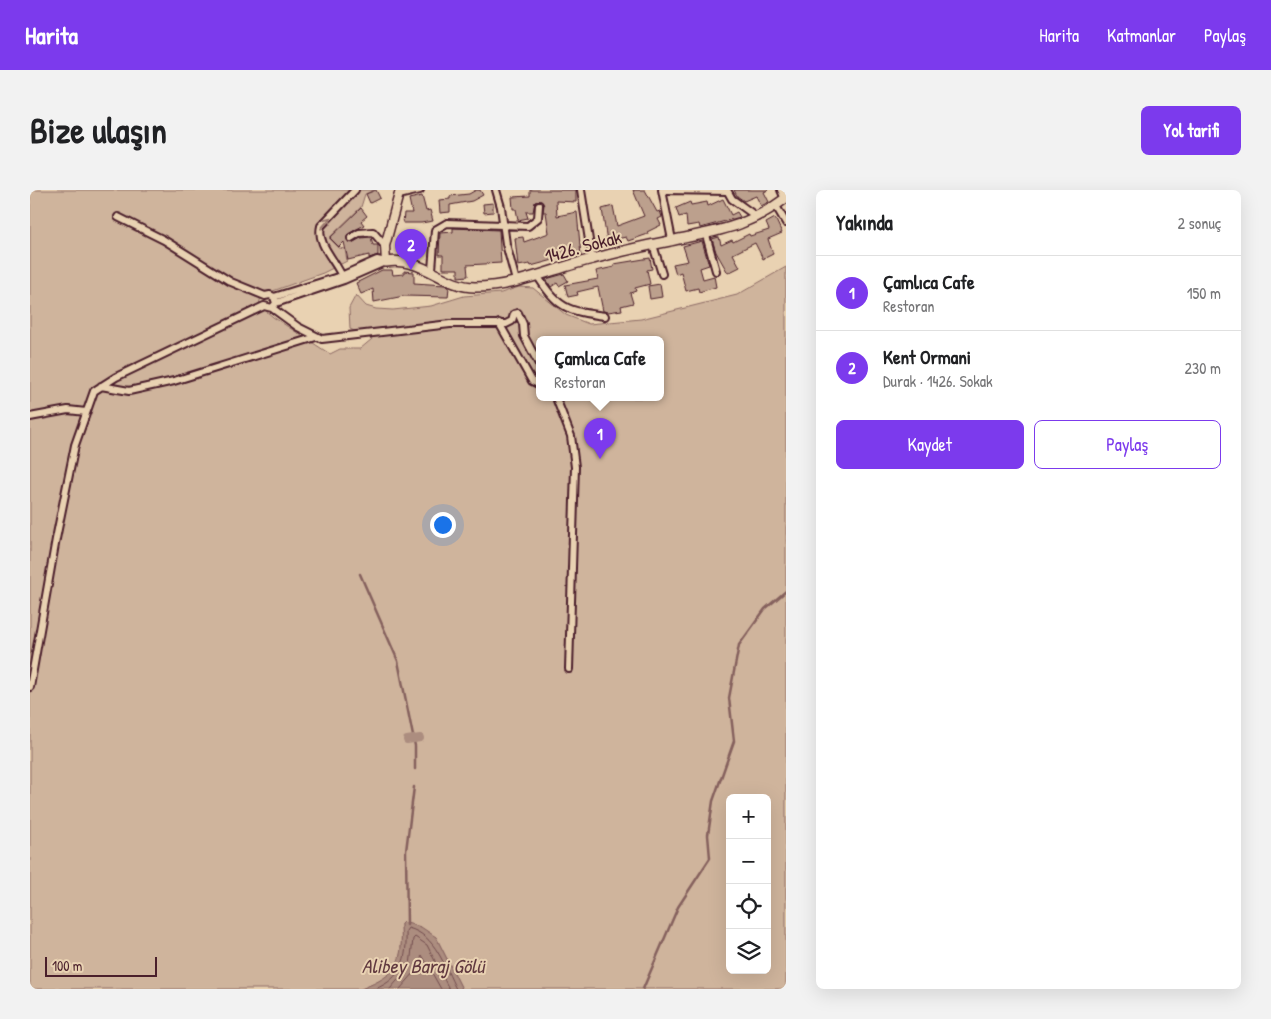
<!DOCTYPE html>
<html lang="tr">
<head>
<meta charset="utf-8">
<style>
	body { margin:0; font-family:"Patrick Hand",sans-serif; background:#f2f2f2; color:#202124 }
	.controls { position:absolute; right:15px; bottom:15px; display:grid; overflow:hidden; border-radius:8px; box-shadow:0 5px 20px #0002 }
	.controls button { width:45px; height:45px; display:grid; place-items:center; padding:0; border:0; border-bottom:1px solid #e0e0e0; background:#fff; color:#202124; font:25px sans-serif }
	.scale { position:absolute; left:15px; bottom:12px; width:112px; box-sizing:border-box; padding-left:5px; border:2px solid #4a1f2b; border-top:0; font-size:14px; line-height:18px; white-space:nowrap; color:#4a1f2b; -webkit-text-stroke:4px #e9d2b2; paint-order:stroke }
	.you { position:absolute; left:412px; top:334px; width:18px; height:18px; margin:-12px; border:4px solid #fff; border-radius:50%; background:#1a73e8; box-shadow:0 0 0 8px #1a73e833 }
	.badge { display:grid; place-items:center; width:32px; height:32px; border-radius:50%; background:#7c3aed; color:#fff; font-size:16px; font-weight:700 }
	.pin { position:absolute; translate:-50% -41px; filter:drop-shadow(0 1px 2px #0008) }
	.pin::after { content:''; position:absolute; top:26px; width:18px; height:15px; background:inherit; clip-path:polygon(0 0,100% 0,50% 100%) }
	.popup { position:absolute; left:506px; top:146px; width:128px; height:65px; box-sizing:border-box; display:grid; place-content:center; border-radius:8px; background:#fff; filter:drop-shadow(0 1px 4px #0005); font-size:16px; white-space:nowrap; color:#757577 }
	.popup b { font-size:19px; color:#202124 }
	.popup::after { content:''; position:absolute; left:50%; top:100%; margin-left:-10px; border:10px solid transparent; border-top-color:#fff }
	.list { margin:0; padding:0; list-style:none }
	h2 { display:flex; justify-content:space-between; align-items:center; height:65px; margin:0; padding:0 20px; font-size:21px }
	h2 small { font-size:16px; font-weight:400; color:#757577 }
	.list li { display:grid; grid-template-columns:32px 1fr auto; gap:15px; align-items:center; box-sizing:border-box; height:75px; padding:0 20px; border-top:1px solid #e0e0e0 }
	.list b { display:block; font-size:19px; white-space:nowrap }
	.list p { margin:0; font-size:16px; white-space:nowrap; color:#757577 }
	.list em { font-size:16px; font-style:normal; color:#757577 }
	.actions { display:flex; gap:10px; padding:15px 20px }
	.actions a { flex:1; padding:11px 0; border:1px solid #7c3aed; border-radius:8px; text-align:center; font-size:18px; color:#7c3aed }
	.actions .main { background:#7c3aed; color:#fff }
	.icon { flex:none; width:28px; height:28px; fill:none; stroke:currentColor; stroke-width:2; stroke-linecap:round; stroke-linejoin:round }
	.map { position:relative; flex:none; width:756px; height:799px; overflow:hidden; border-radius:8px }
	header { display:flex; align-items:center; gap:30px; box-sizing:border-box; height:70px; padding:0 25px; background:#7c3aed; color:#fff }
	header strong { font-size:24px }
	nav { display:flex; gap:28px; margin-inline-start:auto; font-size:18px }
	.intro { display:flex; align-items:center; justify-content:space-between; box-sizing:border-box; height:120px; padding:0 30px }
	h1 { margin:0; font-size:35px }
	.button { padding:12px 22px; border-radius:8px; background:#7c3aed; color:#fff; font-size:18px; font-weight:700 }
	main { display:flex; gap:30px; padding:0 30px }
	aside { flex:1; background:#fff; border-radius:8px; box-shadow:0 5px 20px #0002 }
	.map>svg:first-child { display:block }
</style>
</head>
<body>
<header>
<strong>Harita</strong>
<nav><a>Harita</a><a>Katmanlar</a><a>Paylaş</a></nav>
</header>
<div class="intro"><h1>Bize ulaşın</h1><a class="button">Yol tarifi</a></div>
<main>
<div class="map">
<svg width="756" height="799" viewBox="0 0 756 799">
	<rect width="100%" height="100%" fill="#e9d2b2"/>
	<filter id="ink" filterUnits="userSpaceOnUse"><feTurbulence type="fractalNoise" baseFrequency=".02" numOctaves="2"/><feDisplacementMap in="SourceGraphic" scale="10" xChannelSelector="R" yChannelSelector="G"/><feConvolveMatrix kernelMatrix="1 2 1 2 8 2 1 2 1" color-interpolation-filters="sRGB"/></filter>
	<g filter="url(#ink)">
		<!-- green -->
		<path fill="#cfb49c" stroke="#8c6a64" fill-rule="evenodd" d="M0 0H344L335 4 331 17 299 48 309 58 315 59 317 71 293 83 240 102H232L229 115 243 127 300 164 310 159H330L342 149 320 139 319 118 326 105 336 116 346 119 363 120 401 116 434 106 471 103 489 97 503 98 536 125 559 134 611 129 707 105 756 77V799H432L406 747 371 734C373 773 369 785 331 799H0ZM510 150H630V208H510ZM700 608H737V780H700Z"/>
		<!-- water -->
		<path fill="#ac8d7f" stroke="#85615d" d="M373 732 391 737 406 747 432 799H331C369 784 373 773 371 734Z"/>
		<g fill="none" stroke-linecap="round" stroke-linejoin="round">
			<!-- shore -->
			<path stroke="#714b4d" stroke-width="1" d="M345 799C373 788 377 768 376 741L378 738C406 745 414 776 426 799
				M360 799 380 776 383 749 385 747 397 755 419 799
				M370 799 385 782 392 765 411 799"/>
			<!-- stream -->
			<path stroke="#85615d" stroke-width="2.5" d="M330 384 368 471 385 556V579
				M377 735 376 661 384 597
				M613 799 648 717 680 668 678 645 683 611 704 551 699 508 709 455 735 419 756 401"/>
			<!-- canal -->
			<path stroke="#ac8d7f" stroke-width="8" d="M377 550 390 548"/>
		</g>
		<!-- building -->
		<path fill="#bca08d" stroke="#4a1f2b" d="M346 0 350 8 340 13 336 4Z
			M446 0H450L453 5 442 11 420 15V22L410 23 409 10 420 9V6L439 4Z
			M500 0H546V12L526 11 527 26 547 22 551 66H538L501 76 500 74 488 76 485 48 493 47 494 52 519 43 516 22H513L514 15 511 11 505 12 503 22H496L498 28 488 30 486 19H483L482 7 500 6Z
			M603 0H615L627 22 630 21 632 27 628 29 631 35 617 42 618 44 598 51 596 47 577 51 572 19 583 16 587 36 614 26Z
			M704 0H738L734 2 739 12 731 16 726 6 714 11 707 6Z
			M392 6 396 21 400 20 403 31 391 33H373L374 23H382L379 9Z
			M693 9 701 25 707 22 710 27 670 38 669 34 657 36 656 25 649 27 646 18 660 12 661 15 677 12 678 16Z
			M463 13V22L454 23 453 14Z
			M331 18 337 26 331 31 334 35 318 44 317 50 322 53 331 48 341 47 343 55H348V65L339 68V65L318 70 314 52 309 57 300 48Z
			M745 28 752 43 738 49 743 64 733 69 725 53 703 64 710 77 698 83 686 62 682 49 689 47 691 55 702 50 703 52 719 44 720 46 739 40 736 33Z
			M423 38 469 40 471 73 437 75 438 86 428 87V79H413V65H409L410 43 423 42Z
			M370 48 381 49V60L370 59Z
			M672 51 679 75 670 78 673 89 684 86 686 97 669 102 668 98 656 101 651 82 646 84 643 74 658 71 653 56Z
			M620 68 622 79 617 80 620 94 605 98 606 101 600 103 603 113 591 116 592 120 578 122 573 121 568 97 547 102 548 105 538 107 535 95 568 89 566 81 584 77V74Z
			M352 80H362L363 85 374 84V81L384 82V93L415 95 419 97 418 107 374 106 344 112 343 99 331 104 326 93Z
			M534 84 538 91 529 96 527 93 521 97 516 89Z
			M630 94 632 107 620 109 618 96Z"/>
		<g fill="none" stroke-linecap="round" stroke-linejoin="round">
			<!-- minor casing -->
			<g stroke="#4a1f2b" stroke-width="10">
				<path id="minor" d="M466 0 471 17 476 54 486 91
					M551 0 562 69
					M632 0 642 50
					M636 0 697 1
					M697 0 702 9 727 27
					M751 0 755 9
					M369 5 390 0
					M746 16 756 33
					M88 27 134 50 201 92 235 106 240 105 244 107 311 86 347 70 356 72
					M676 45 686 81
					M321 48 329 43 343 42 355 56
					M623 55 632 84
					M402 80 405 40 417 33 498 36 508 28 509 15
					M507 85C527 118 537 121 575 126
					M313 89C307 71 286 55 291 36L325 0
					M246 113 314 90 355 72
					M242 118 268 137 292 149 420 134H476L482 131 484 124 488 123 493 134 494 146 510 176
					M469 133 502 191 510 195
					M71 196 99 201 144 191 286 147
					M526 208 541 246 545 277 539 479
					M0 227 38 220 56 222
					M0 497 26 349 45 255 64 201 86 187 234 116 242 118 246 113 244 107"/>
			</g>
			<!-- tertiary casing -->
			<g stroke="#4a1f2b" stroke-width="11">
				<path id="tertiary" d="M356 72 355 56 370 0"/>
			</g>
			<!-- secondary casing -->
			<g stroke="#4a1f2b" stroke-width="12">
				<path id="secondary" d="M356 72C392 66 413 97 445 97 486 97 524 78 563 69 588 62 614 56 640 51 689 40 714 39 756 8"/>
			</g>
			<!-- minor -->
			<use href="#minor" stroke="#e9d2b2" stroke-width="6"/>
			<!-- tertiary -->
			<use href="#tertiary" stroke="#e9d2b2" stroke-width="8"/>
			<!-- secondary -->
			<use href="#secondary" stroke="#e9d2b2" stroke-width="9"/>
		</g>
		<!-- one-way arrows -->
		<defs><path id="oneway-shaft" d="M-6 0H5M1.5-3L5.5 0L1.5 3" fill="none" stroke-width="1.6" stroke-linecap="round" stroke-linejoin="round" transform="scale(1.25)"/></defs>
		<use stroke="#9a786e" href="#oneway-shaft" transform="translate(296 33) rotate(-49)"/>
	</g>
	<g text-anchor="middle" stroke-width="4" stroke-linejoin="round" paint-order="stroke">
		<!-- street labels -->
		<g font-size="19" fill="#4a1f2b" stroke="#e9d2b2">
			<text transform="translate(553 56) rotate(-15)" y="7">1426. Sokak</text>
		</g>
		<!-- water labels -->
		<g font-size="20" font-style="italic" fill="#623a40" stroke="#e9d2b2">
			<text x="393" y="783">Alibey Baraj Gölü</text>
		</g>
	</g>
</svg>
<div class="controls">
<button>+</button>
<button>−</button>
<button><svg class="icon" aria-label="locate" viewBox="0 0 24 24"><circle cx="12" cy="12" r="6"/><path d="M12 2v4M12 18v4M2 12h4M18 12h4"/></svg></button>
<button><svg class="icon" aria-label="layers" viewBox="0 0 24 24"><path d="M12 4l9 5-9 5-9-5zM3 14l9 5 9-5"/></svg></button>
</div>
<div class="scale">100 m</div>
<div class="you"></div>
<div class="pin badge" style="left:570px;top:269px">1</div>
<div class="popup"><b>Çamlıca Cafe</b>Restoran</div>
<div class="pin badge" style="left:381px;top:80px">2</div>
</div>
<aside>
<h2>Yakında<small>2 sonuç</small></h2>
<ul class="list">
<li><span class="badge">1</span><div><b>Çamlıca Cafe</b><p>Restoran</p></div><em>150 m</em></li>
<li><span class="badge">2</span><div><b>Kent Ormani</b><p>Durak · 1426. Sokak</p></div><em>230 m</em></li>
</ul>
<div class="actions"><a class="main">Kaydet</a><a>Paylaş</a></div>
</aside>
</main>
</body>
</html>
